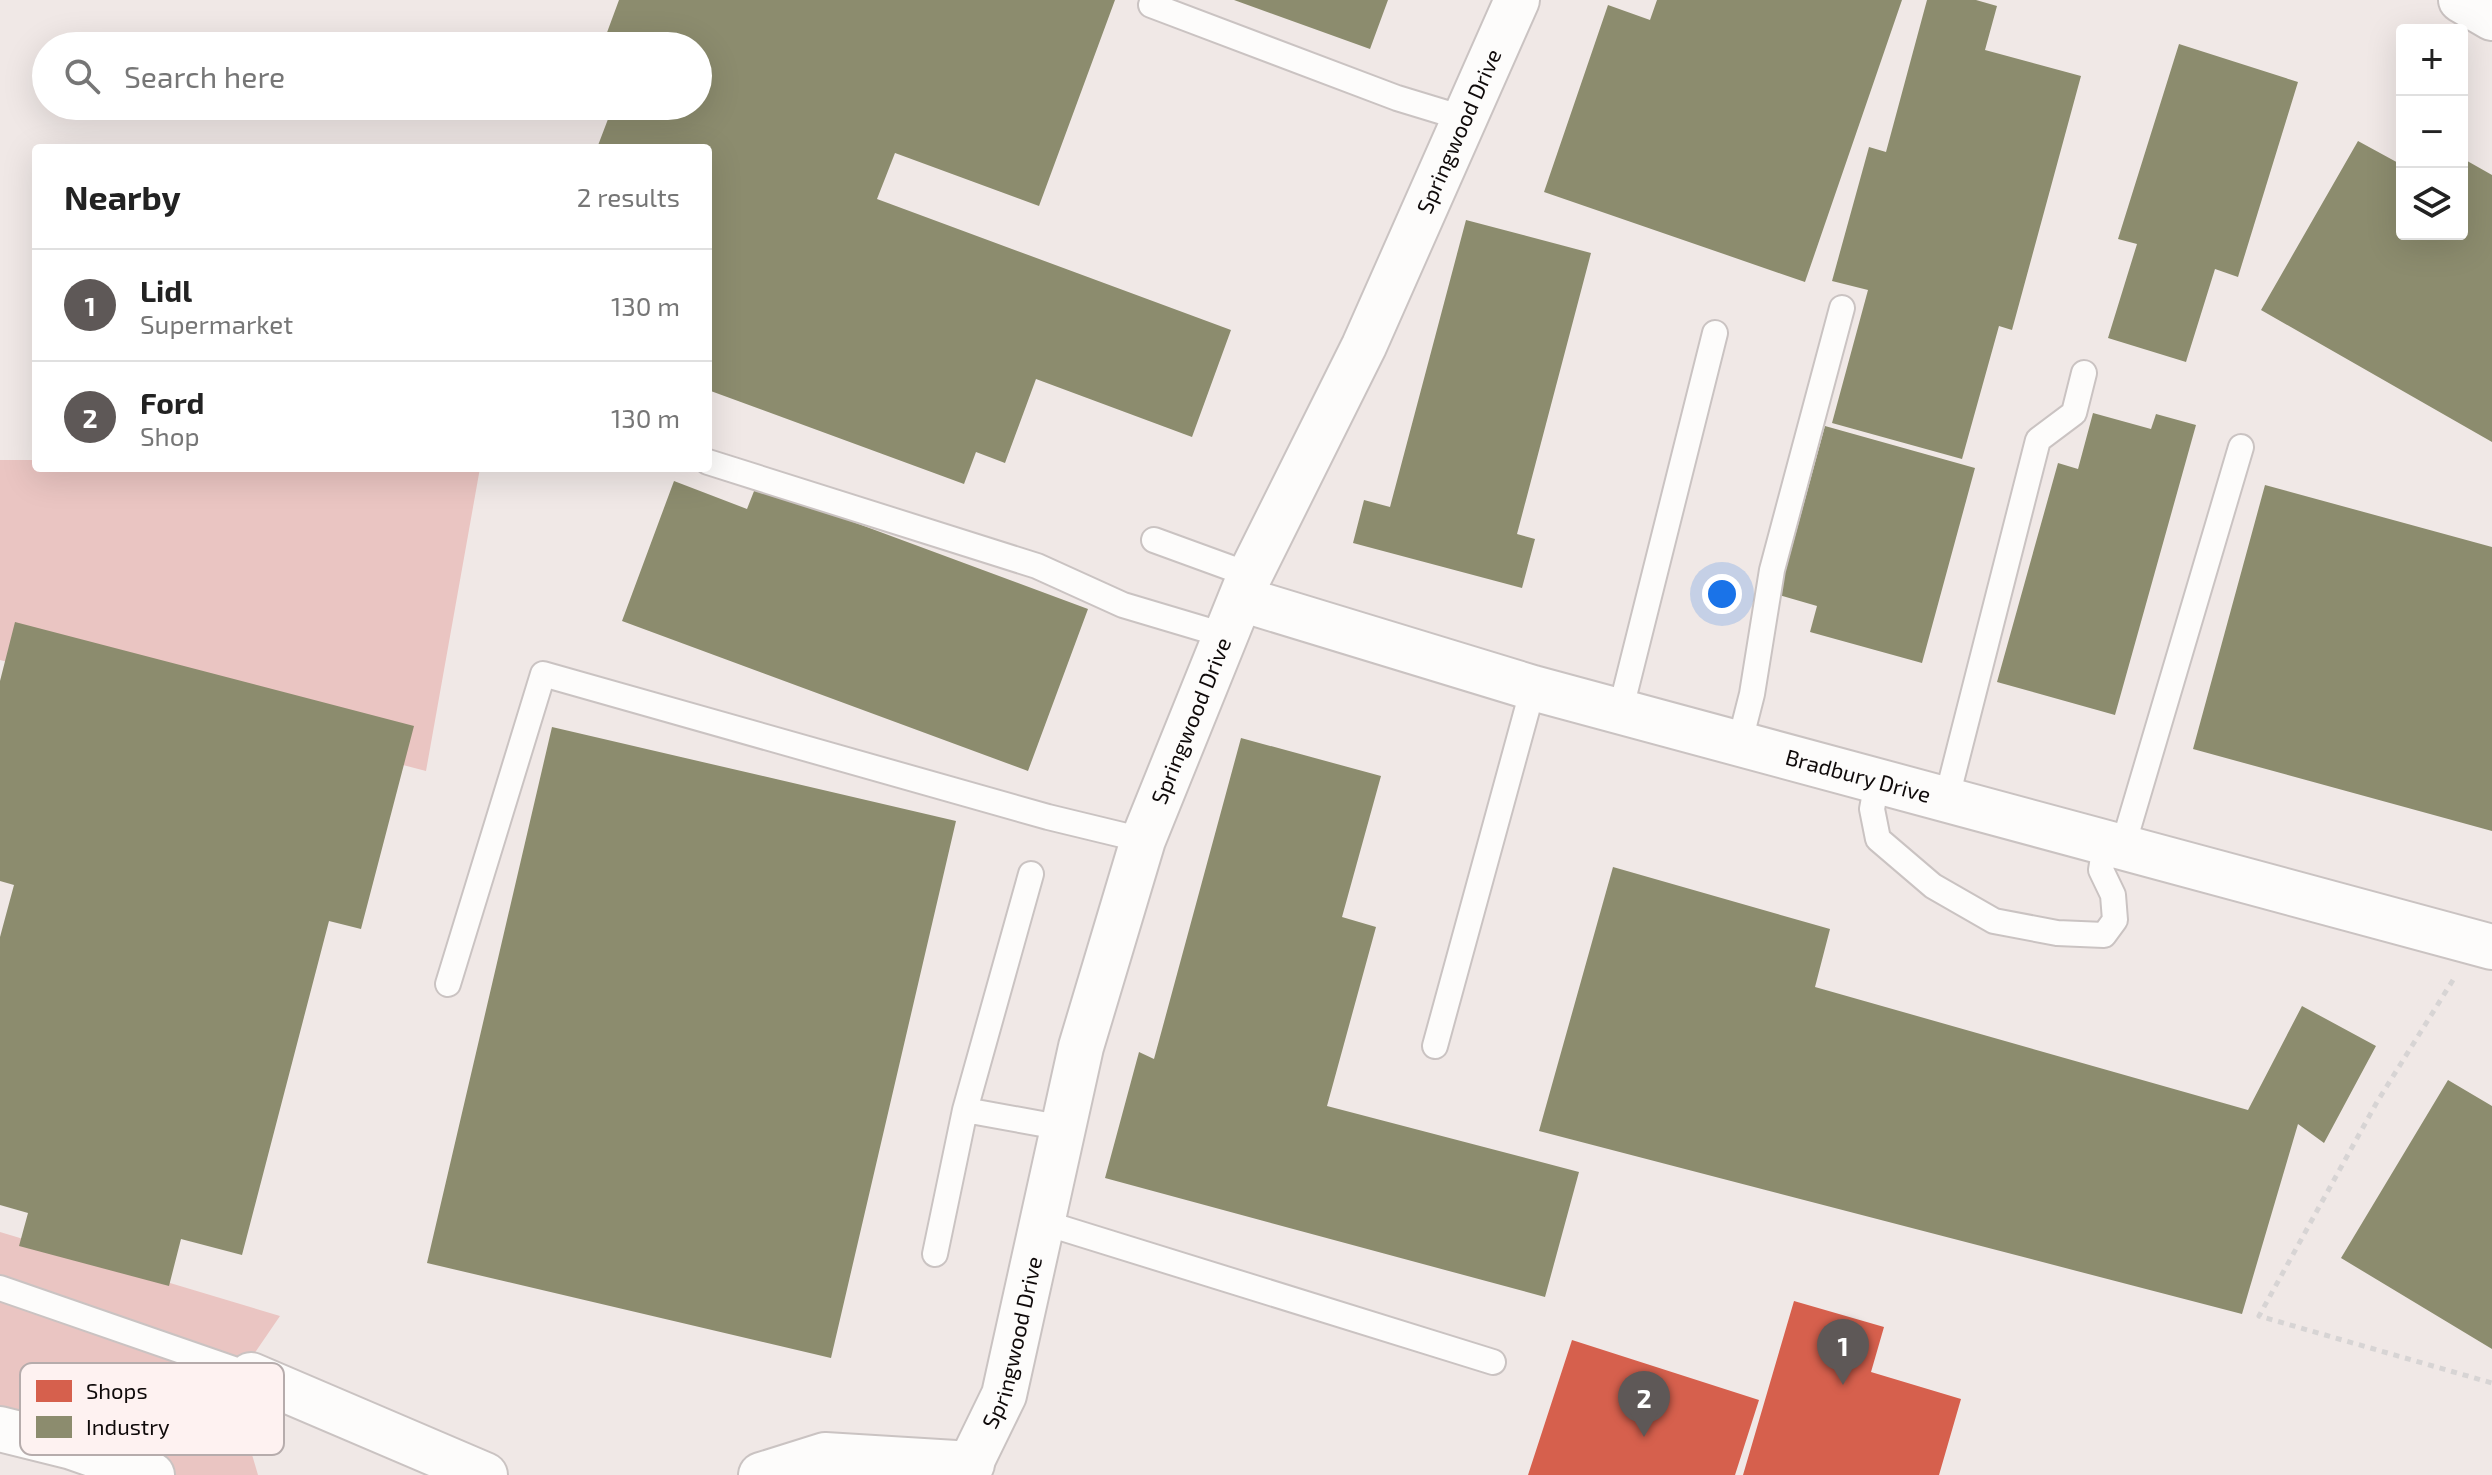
<!DOCTYPE html>
<html lang="en">
<head>
<meta charset="utf-8">
<style>
	body { margin:0; font-family:"Exo 2",sans-serif; background:#f6f6f6; color:#222 }
	.controls { position:absolute; right:24px; top:24px; display:grid; overflow:hidden; border-radius:8px; box-shadow:0 8px 32px #0002 }
	.controls button { width:72px; height:72px; display:grid; place-items:center; padding:0; border:0; border-bottom:2px solid #e0e0e0; background:#fff; color:#222; font:40px sans-serif }
	.you { position:absolute; left:1722px; top:594px; width:28px; height:28px; margin:-20px; border:6px solid #fff; border-radius:50%; background:#1a73e8; box-shadow:0 0 0 12px #1a73e833 }
	.badge { display:grid; place-items:center; width:52px; height:52px; border-radius:50%; background:#5e5857; color:#fff; font-size:26px; font-weight:700 }
	.pin { position:absolute; translate:-50% -66px; filter:drop-shadow(0 2px 4px #0008) }
	.pin::after { content:''; position:absolute; top:42px; width:28px; height:24px; background:inherit; clip-path:polygon(0 0,100% 0,50% 100%) }
	.list { margin:0; padding:0; list-style:none }
	h2 { display:flex; justify-content:space-between; align-items:center; height:104px; margin:0; padding:0 32px; font-size:34px }
	h2 small { font-size:26px; font-weight:400; color:#767676 }
	.list li { display:grid; grid-template-columns:52px 1fr auto; gap:24px; align-items:center; box-sizing:border-box; height:112px; padding:0 32px; border-top:2px solid #e0e0e0 }
	.list b { display:block; font-size:30px; white-space:nowrap }
	.list p { margin:0; font-size:26px; white-space:nowrap; color:#767676 }
	.list em { font-size:26px; font-style:normal; color:#767676 }
	.icon { flex:none; width:44px; height:44px; fill:none; stroke:currentColor; stroke-width:2; stroke-linecap:round; stroke-linejoin:round }
	.map { position:relative; flex:none; width:2492px; height:1475px; overflow:hidden }
	.search { position:absolute; background:#fff; box-shadow:0 8px 32px #0002; left:32px; top:32px; width:680px; height:88px; display:flex; align-items:center; gap:20px; box-sizing:border-box; padding:0 28px; border-radius:44px; color:#767676; font-size:30px }
	.panel { position:absolute; background:#fff; box-shadow:0 8px 32px #0002; left:32px; top:144px; width:680px; height:328px; border-radius:8px }
	.map>svg:first-child { display:block }
</style>
</head>
<body>
<div class="map">
<svg width="2492" height="1475" viewBox="0 0 2492 1475">
	<rect width="100%" height="100%" fill="#f0e8e6"/>
	<!-- green -->
	<path fill="#eac5c2" d="M0 460H36V468H480L426 771 0 660Z
		M0 1232 280 1316 232 1386 258 1475H129L0 1438Z"/>
	<!-- shops -->
	<path fill="#d6604d" d="M1794 1301 1884 1327 1871 1372 1961 1399 1939 1475H1743Z
		M1572 1340 1759 1400 1735 1475H1528Z"/>
	<!-- industry -->
	<path fill="#8c8c6e" d="M619 0H1115L1039 206 895 153 877 199 1231 330 1192 437 1036 379 1005 463 976 452 964 484 708 390V148H597L613 106H698V46H602Z
		M1234 0H1388L1370 49Z
		M1657 0H1902L1805 282 1544 192 1608 5 1650 20Z
		M1927 0H1976L1997 6 1985 50 2081 76 2012 330 1999 326 1962 459 1832 423 1868 290 1832 281 1869 147 1886 152Z
		M2179 44 2298 82 2238 277 2215 269 2186 362 2108 338 2137 244 2118 239Z
		M2358 141 2402 165V234H2462V158L2492 175V442L2261 310Z
		M1466 220 1591 253 1517 534 1535 539 1522 588 1353 543 1364 500 1390 507Z
		M2093 413 2151 429 2156 414 2196 425 2115 715 1997 682 2058 463 2078 469Z
		M1825 426 1975 468 1922 663 1810 632 1817 606 1779 595Z
		M674 481 747 509 756 486 1088 609 1028 771 622 621Z
		M2265 485 2492 547V831L2193 749Z
		M15 622 414 726 361 929 329 921 242 1255 181 1239 169 1286 19 1246 28 1213 0 1205V937L14 885 0 881V681Z
		M552 727 956 821 831 1358 427 1263Z
		M1241 738 1381 776 1342 917 1376 927 1327 1106 1579 1172 1545 1297 1105 1178 1139 1052 1154 1059Z
		M1613 867 1830 929 1815 987 2248 1110 2302 1006 2376 1046 2324 1143 2298 1124 2242 1314 1539 1131Z
		M2448 1080 2492 1106V1349L2341 1258Z"/>
	<g fill="none" stroke-linecap="round" stroke-linejoin="round">
		<!-- lane casing -->
		<g stroke="#cac3c2" stroke-width="28">
			<path id="lane" d="M1151 5 1397 98 1466 119
				M708 462 1037 566 1123 605 1227 636
				M1154 540 1250 575
				M1620 712 1715 333
				M1739 745 1752 694 1772 570 1842 308
				M1877 782 1872 809 1878 839 1933 886 1994 921 2057 933 2104 935 2115 920 2113 895 2101 870 2105 844
				M1946 801 2038 440 2074 413 2084 373
				M2122 849 2241 447
				M1031 874 965 1110 1064 1128
				M448 984 543 674 1048 817 1143 840
				M1435 1046 1533 688
				M1042 1222 1493 1362
				M935 1254 965 1110
				M0 1288 251 1375"/>
		</g>
		<!-- street casing -->
		<g stroke="#cac3c2" stroke-width="48">
			<g id="street">
				<path d="M2461 0 2492 18"/>
				<path id="s1" d="M1241 599 1533 688 2492 947"/>
				<path d="M251 1375 485 1475"/>
				<path d="M761 1475 825 1455 972 1464"/>
			</g>
		</g>
		<!-- secondary casing -->
		<g stroke="#cac3c2" stroke-width="48">
			<g id="secondary">
				<path d="M0 1429 72 1447 152 1475"/>
				<path id="s2" d="M965 1475 1004 1395 1081 1047 1143 840 1250 575 1364 346 1517 0"/>
			</g>
		</g>
		<!-- path -->
		<path stroke="#d7d4d4" stroke-width="5" stroke-dasharray="6 6" stroke-linecap="butt" d="M2453 980 2377 1102 2259 1316 2492 1383"/>
		<!-- lane -->
		<use href="#lane" stroke="#fdfcfb" stroke-width="24"/>
		<!-- street -->
		<use href="#street" stroke="#fdfcfb" stroke-width="44"/>
		<!-- secondary -->
		<use href="#secondary" stroke="#fdfcfb" stroke-width="44"/>
	</g>
	<g text-anchor="middle" stroke-width="8" stroke-linejoin="round" paint-order="stroke">
		<!-- street labels -->
		<g font-size="22" fill="#0f0a0a" stroke="#fef2f1">
			<text dy="8" stroke="none"><textPath href="#s2" startOffset="1438">Springwood Drive</textPath></text>
			<text dy="8" stroke="none"><textPath href="#s2" startOffset="790">Springwood Drive</textPath></text>
			<text dy="8" stroke="none"><textPath href="#s1" startOffset="642">Bradbury Drive</textPath></text>
			<text dy="8" stroke="none"><textPath href="#s2" startOffset="142">Springwood Drive</textPath></text>
		</g>
	</g>
	<!-- legend -->
	<rect x="20" y="1363" width="264" height="92" rx="12" fill="#fef2f1" stroke="#b6acac" stroke-width="2"/>
	<rect x="36" y="1380" width="36" height="22" fill="#d6604d"/>
	<rect x="36" y="1416" width="36" height="22" fill="#8c8c6e"/>
	<g font-size="22" fill="#0f0a0a">
		<text x="86" y="1399">Shops</text>
		<text x="86" y="1435">Industry</text>
	</g>
</svg>
<div class="controls">
<button>+</button>
<button>−</button>
<button><svg class="icon" aria-label="layers" viewBox="0 0 24 24"><path d="M12 4l9 5-9 5-9-5zM3 14l9 5 9-5"/></svg></button>
</div>
<div class="you"></div>
<div class="pin badge" style="left:1843px;top:1385px">1</div>
<div class="pin badge" style="left:1644px;top:1437px">2</div>
<div class="search"><svg class="icon" aria-label="search" viewBox="0 0 24 24"><circle cx="10" cy="10" r="6"/><path d="M15 15l6 6"/></svg>Search here</div>
<section class="panel">
<h2>Nearby<small>2 results</small></h2>
<ul class="list">
<li><span class="badge">1</span><div><b>Lidl</b><p>Supermarket</p></div><em>130 m</em></li>
<li><span class="badge">2</span><div><b>Ford</b><p>Shop</p></div><em>130 m</em></li>
</ul>
</section>
</div>
</body>
</html>
